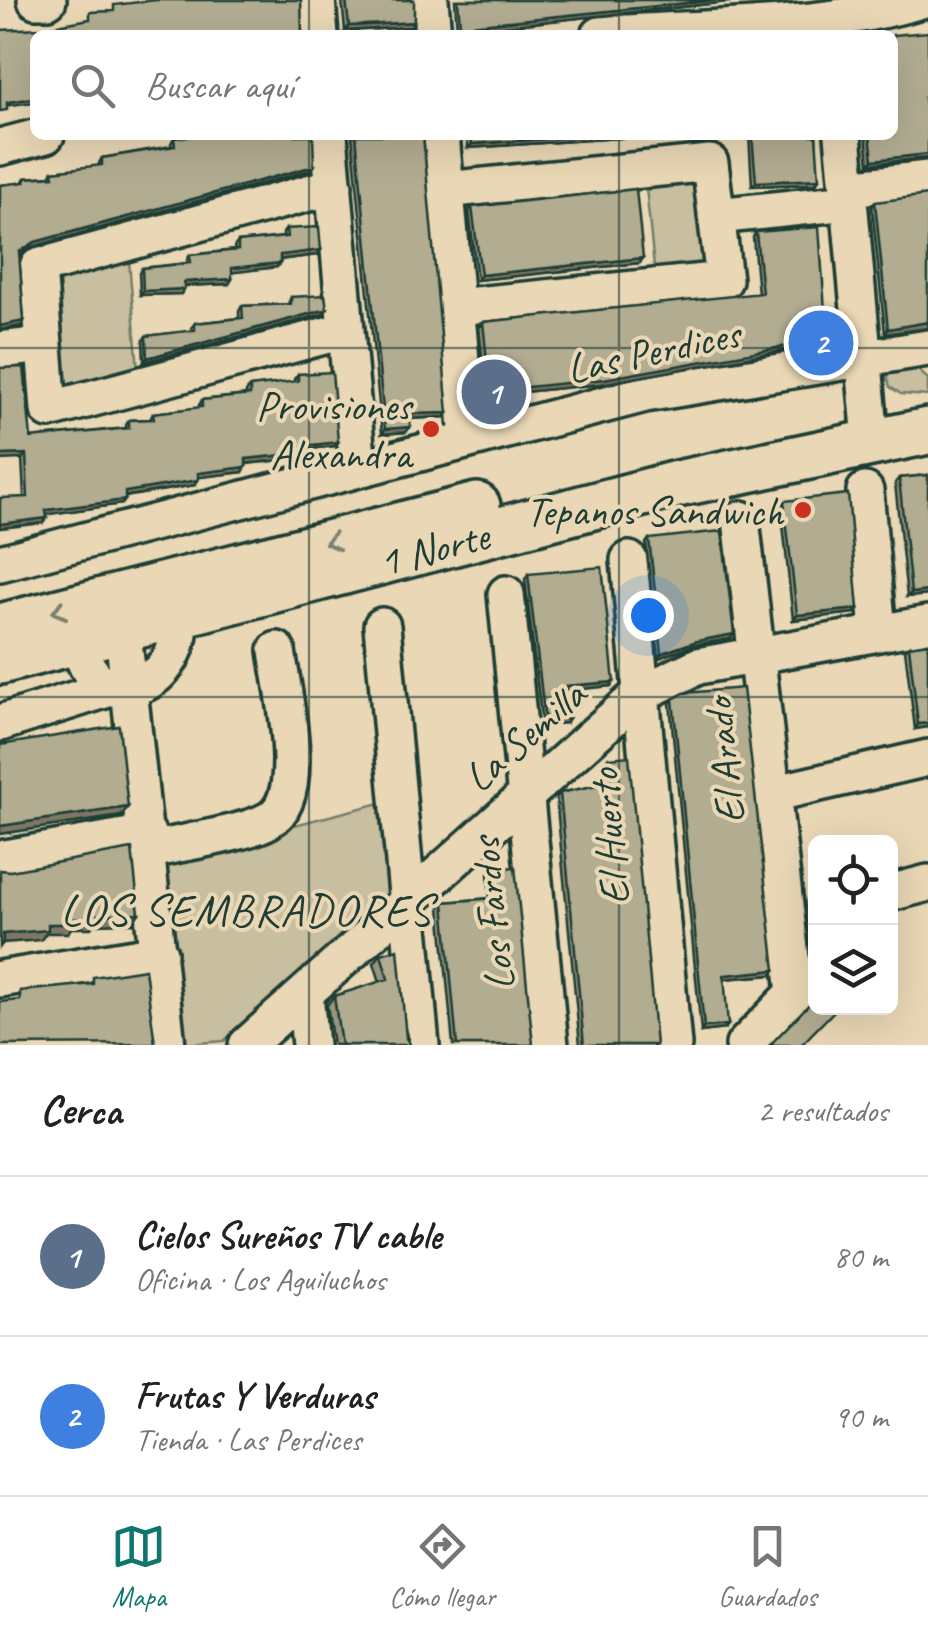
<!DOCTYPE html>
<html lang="es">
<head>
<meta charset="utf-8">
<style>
	body { margin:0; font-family:Caveat,sans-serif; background:#f6f6f6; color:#222 }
	.controls { position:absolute; right:30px; bottom:30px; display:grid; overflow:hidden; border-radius:15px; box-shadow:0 10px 40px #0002 }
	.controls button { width:90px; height:90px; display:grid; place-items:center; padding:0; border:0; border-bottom:2px solid #e0e0e0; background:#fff; color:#222; font:50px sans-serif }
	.you { position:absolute; left:648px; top:615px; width:35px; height:35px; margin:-25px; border:8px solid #fff; border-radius:50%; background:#1a73e8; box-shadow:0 0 0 15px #1a73e833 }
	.badge { display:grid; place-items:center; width:65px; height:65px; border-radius:50%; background:#0f766e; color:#fff; font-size:32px; font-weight:700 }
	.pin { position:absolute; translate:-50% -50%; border:5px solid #fff; box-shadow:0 2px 10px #0006 }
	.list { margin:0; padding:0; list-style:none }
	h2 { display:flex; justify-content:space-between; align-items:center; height:130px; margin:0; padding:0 40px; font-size:42px }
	h2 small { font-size:32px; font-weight:400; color:#767676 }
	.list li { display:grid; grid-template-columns:65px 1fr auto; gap:30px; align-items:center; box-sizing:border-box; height:160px; padding:0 40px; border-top:2px solid #e0e0e0 }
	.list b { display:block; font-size:38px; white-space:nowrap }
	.list p { margin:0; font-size:32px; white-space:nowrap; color:#767676 }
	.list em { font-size:32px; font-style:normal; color:#767676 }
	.icon { flex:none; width:55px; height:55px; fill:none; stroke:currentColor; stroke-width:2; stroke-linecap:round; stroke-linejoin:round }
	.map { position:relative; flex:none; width:928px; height:1045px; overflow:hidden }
	.search { position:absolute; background:#fff; box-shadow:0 10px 40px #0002; left:30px; right:30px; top:30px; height:110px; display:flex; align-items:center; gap:25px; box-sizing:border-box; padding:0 35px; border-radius:15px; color:#767676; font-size:38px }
	.sheet { height:450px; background:#fff }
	nav { display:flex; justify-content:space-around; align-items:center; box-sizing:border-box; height:140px; border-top:2px solid #e0e0e0; background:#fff; font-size:28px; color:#767676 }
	nav a { display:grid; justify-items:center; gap:5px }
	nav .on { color:#0f766e }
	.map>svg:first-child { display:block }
</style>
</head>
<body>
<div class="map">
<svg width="928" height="1045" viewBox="0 0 928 1045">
	<rect width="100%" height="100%" fill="#e9d7b5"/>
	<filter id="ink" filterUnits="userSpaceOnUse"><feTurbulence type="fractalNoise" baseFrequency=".01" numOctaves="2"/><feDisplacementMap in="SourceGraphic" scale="20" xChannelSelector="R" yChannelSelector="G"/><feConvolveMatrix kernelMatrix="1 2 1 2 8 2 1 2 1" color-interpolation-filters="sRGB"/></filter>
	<g filter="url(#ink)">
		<!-- green -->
		<path fill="#c8bea0" stroke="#747e6a" stroke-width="2.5" d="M702 173 713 272 655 277 645 178Z
			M129 261 138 370 58 390 49 283Z
			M906 359 928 379V396L901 394 890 387 885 368Z
			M380 803 390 889 382 901 224 1041 176 1045 155 861Z"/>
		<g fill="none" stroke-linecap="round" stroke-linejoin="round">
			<!-- minor casing -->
			<g stroke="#1f3d34" stroke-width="42">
				<path id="minor" d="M36 0H48
					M317 0 320 35
					M430 0 433 35
					M600 35C700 27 826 29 921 0
					M329 135 358 468
					M441 135 468 439
					M843 135 871 440
					M0 147 46 135
					M334 186 38 267 49 410 346 330
					M848 188 928 179
					M445 190 710 163 724 280 456 307
					M716 216 849 202
					M0 350 43 345
					M865 491 878 631
					M741 519 795 993 744 1045
					M629 560 673 1045
					M0 563 645 394 928 348
					M506 594 550 1045
					M120 604 167 1045
					M382 626 421 1045
					M79 640C91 722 183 691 180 617
					M0 723 114 687
					M772 794 928 758
					M148 851C177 843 246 834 269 820 310 797 282 691 277 650
					M0 859 147 833
					M890 893 928 883
					M0 979 159 953
					M305 995 310 1045
					M247 1045 640 694 698 666 928 624"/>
			</g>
			<!-- major casing -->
			<g stroke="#1f3d34" stroke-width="52">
				<g id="major">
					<path d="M0 627 477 506"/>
					<path id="s1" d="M0 661 677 484 928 431"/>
				</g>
			</g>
			<!-- minor -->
			<use href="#minor" stroke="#e9d7b5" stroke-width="35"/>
			<!-- major -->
			<use href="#major" stroke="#e9d7b5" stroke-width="45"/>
		</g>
		<!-- wall -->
		<path fill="#99947d" stroke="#1f3d34" stroke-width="2.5" d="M342 0H414L411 27 345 31Z
			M455 0H747L457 31Z
			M924 102 869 164 866 135H893Z
			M352 135H423L445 417 409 419 410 427 406 432 382 434Z
			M467 135H666L468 148Z
			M749 135H816V184L752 186Z
			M174 138 314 166 311 170 32 247 19 255 24 321 21 326 0 330V185L22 183 25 178 50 176 53 171 99 166V163L102 158 171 146V143Z
			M875 202 926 327 885 334 872 207Z
			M472 207 640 263 477 280 469 211Z
			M286 229 318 255 280 260V263L277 267 232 272 229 284 184 286 181 294 140 295 139 273 142 268 187 263V260L190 255 235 250 234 247 238 242 283 237V233Z
			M756 232 824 343 601 384 486 396 479 327 483 322 758 294 753 237Z
			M291 297 327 309 323 314 144 362 143 341 146 336 192 331 191 328 195 323 239 318V311L242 306 288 304Z
			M298 374 338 442 335 446 294 451 291 459 246 464 243 472 198 477 195 485 125 497V500L122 504 46 514 47 518 43 523 24 497 22 459 31 438 126 428V425L129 420 150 419 153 413 199 408V405L202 400 246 395V392L250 387 295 382 294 379Z
			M928 475V595L907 597 895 483 899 478Z
			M784 501 855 613 793 620 781 505Z
			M649 539 730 639 694 645 659 658 646 543Z
			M528 574 611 686 566 690 569 718 566 723 542 725 525 579Z
			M909 646 928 727 915 729 905 650Z
			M673 699 775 970 772 975 724 979 725 1029 701 1032 670 703Z
			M608 758 656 1045H580L556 797 560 793 607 783 605 762Z
			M491 869 533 1045H453L440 907 444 902 490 898 488 874Z
			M381 954 410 1045H333L327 1005 334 996 380 982 374 963Z"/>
		<!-- shaded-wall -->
		<path fill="#7d7866" stroke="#1f3d34" stroke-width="2.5" d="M716 0H747L457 31 460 26Z
			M414 22 411 27 345 31 349 26Z
			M35 98V102L4 106 7 102Z
			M600 135H666L468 148 472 144Z
			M928 154V158L869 164 873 160Z
			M314 166 311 170 32 247 16 257 19 252 35 242Z
			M819 179 816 184 752 186 756 182Z
			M321 250 318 255 276 260 280 255Z
			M643 258 640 263 477 280 481 275Z
			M280 263 277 267 229 273 232 268Z
			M232 279 229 284 180 286 184 282Z
			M184 289 181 294 140 295 143 291Z
			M327 309 323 314 144 362 147 358Z
			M24 321 21 326 0 330V326Z
			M928 322V328L885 334 888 329Z
			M827 339 824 343 601 384 486 396 490 391Z
			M448 413 445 417 405 419 409 414Z
			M410 427 406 432 382 434 385 429Z
			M338 442 335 446 290 451 294 447Z
			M26 454 22 459 0 460V455Z
			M294 454 291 459 243 464 246 459Z
			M246 467 243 472 194 478 198 473Z
			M198 480 195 485 122 497 125 492Z
			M125 500 122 504 43 515 46 510Z
			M47 518 43 523 0 528V524Z
			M928 591V595L907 597 911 593Z
			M858 609 855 613 793 620 797 615Z
			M734 634 730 639 694 645 659 658 662 653 697 641Z
			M614 682 611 686 563 691 566 686Z
			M569 718 566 723 542 725 545 721Z
			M928 723V727L915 729 918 724Z
			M128 807 121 816 0 834V826Z
			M139 913 133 923 94 924 91 928H71L68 933H46L41 940 3 943 0 947V938L3 934 97 915Z
			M775 970 772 975 721 979 724 975Z
			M728 1025 725 1029 701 1032 704 1027Z"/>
		<!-- building -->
		<path fill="#b2ac91" stroke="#1f3d34" stroke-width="2.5" d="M156 0H301L302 33 287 35H35V98L7 102V110L0 111V30L41 28 90 19V12L114 11V5Z
			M346 0H414V22L349 26Z
			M458 0H716L460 26Z
			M928 32V98H924L928 127V154L873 160 870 135H893V35Z
			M202 135H313L314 166 35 242 19 252 24 321 0 326V185L25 182V178L54 176 53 171 102 165V158L175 146 174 138Z
			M356 135H423L448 413 409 414 410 427 385 429Z
			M471 135H600L472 144Z
			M752 135H816L819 179 756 182Z
			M636 189 643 258 481 275 472 207Z
			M928 195V322L888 329 875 202Z
			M319 227 321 250 280 255V263L232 268V279L184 282V289L143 291 142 268 190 263V255L238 250V242L287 237 286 229Z
			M819 227 827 339 604 379 490 391 483 322 762 293 756 232Z
			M325 295 327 309 147 358 146 336 195 330V323L243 318 242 306 291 304V297Z
			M24 367 31 438 129 428V420L154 419 153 413 202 407V400L250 395V387L298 381V374L332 372 338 442 294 447V454L246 459V467L198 473V480L125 492V500L46 510 47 518 0 524V498L28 497 26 454 0 455V368Z
			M928 475V591L911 593 899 478Z
			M848 494 858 609 797 615 784 501Z
			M722 531 734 634 697 641 662 653 649 539Z
			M602 567 614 682 566 686 569 718 545 721 528 574Z
			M928 643V723L918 724 909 646Z
			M743 688 775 970 724 975 728 1025 704 1027 673 699 684 693Z
			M119 726 128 807 0 826V745Z
			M629 756 656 1045H584L560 793 611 782 608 758Z
			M132 849 139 913 97 915V919H74V924H48V930L3 934V943H0V870L10 871Z
			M515 867 533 1045H457L444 902 494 898 491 869Z
			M398 949 406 1038 410 1045H341L334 996 388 979 381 954Z
			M145 969 155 1044 0 1045V1002L20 1000V991L93 984V977Z
			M816 997V1008H837L801 1045H770Z"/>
		<!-- one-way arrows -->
		<defs><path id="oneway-chevron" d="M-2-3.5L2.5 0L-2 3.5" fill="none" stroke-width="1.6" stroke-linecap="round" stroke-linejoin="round" transform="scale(2.5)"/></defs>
		<g stroke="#7a826e">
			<use href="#oneway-chevron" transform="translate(332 542) rotate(166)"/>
			<use href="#oneway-chevron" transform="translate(59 611) rotate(165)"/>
		</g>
	</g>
	<!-- grid -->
	<path fill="none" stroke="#1f3d34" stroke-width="2.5" stroke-opacity="0.55" d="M309 0V35M619 0V35M309 135V1045M619 135V1045M0 348H928M0 697H928"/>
	<!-- markers -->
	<g fill="#c8321e" stroke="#e9d7b5" stroke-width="4">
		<circle cx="431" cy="429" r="10"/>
		<circle cx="803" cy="510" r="10"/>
	</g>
	<g text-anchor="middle" stroke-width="8" stroke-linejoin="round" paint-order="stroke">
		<!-- street labels -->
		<g font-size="42" fill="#1f3d34" stroke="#e9d7b5">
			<text transform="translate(653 350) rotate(-12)" y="15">Las Perdices</text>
			<text dy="15" stroke="none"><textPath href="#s1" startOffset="448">1 Norte</textPath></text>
			<text transform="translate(524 735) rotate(-41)" y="15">La Semilla</text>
			<text transform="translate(723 761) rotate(-96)" y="15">El Arado</text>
			<text transform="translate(608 837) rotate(-95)" y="15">El Huerto</text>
			<text transform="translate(491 914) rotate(-96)" y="15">Los Fardos</text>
		</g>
		<!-- poi labels -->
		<g font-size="42" fill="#1f3d34" stroke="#e9d7b5" text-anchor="end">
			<text x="411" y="420">Provisiones<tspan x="411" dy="48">Alexandra</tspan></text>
			<text x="783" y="525">Tepanos Sandwich</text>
		</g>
		<!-- neighbourhood labels -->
		<g font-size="45" letter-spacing="2.5" fill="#1f3d34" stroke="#e9d7b5">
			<text x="247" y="925">LOS SEMBRADORES</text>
		</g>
	</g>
</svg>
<div class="controls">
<button><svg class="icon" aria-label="locate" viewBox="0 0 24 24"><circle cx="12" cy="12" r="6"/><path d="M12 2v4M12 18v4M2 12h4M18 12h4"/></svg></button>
<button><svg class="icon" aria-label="layers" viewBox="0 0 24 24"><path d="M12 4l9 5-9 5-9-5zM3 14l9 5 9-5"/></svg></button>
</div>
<div class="you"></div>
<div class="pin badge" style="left:494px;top:392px;background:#5c6f8a">1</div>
<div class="pin badge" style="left:821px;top:343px;background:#3f7fe0">2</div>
<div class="search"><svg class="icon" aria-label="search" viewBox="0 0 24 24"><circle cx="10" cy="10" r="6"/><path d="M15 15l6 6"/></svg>Buscar aquí</div>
</div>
<section class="sheet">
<h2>Cerca<small>2 resultados</small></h2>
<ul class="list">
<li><span class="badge" style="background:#5c6f8a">1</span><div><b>Cielos Sureños TV cable</b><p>Oficina · Los Aguiluchos</p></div><em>80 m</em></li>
<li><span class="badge" style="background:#3f7fe0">2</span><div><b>Frutas Y Verduras</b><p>Tienda · Las Perdices</p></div><em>90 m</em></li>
</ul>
</section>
<nav>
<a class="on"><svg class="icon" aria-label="map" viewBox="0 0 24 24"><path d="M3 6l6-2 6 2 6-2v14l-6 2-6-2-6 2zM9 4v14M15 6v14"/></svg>Mapa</a>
<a><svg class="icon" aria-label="directions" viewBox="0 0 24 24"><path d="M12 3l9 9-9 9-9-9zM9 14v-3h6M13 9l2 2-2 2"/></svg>Cómo llegar</a>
<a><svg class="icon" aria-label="saved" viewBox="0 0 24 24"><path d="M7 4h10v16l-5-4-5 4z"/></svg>Guardados</a>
</nav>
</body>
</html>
